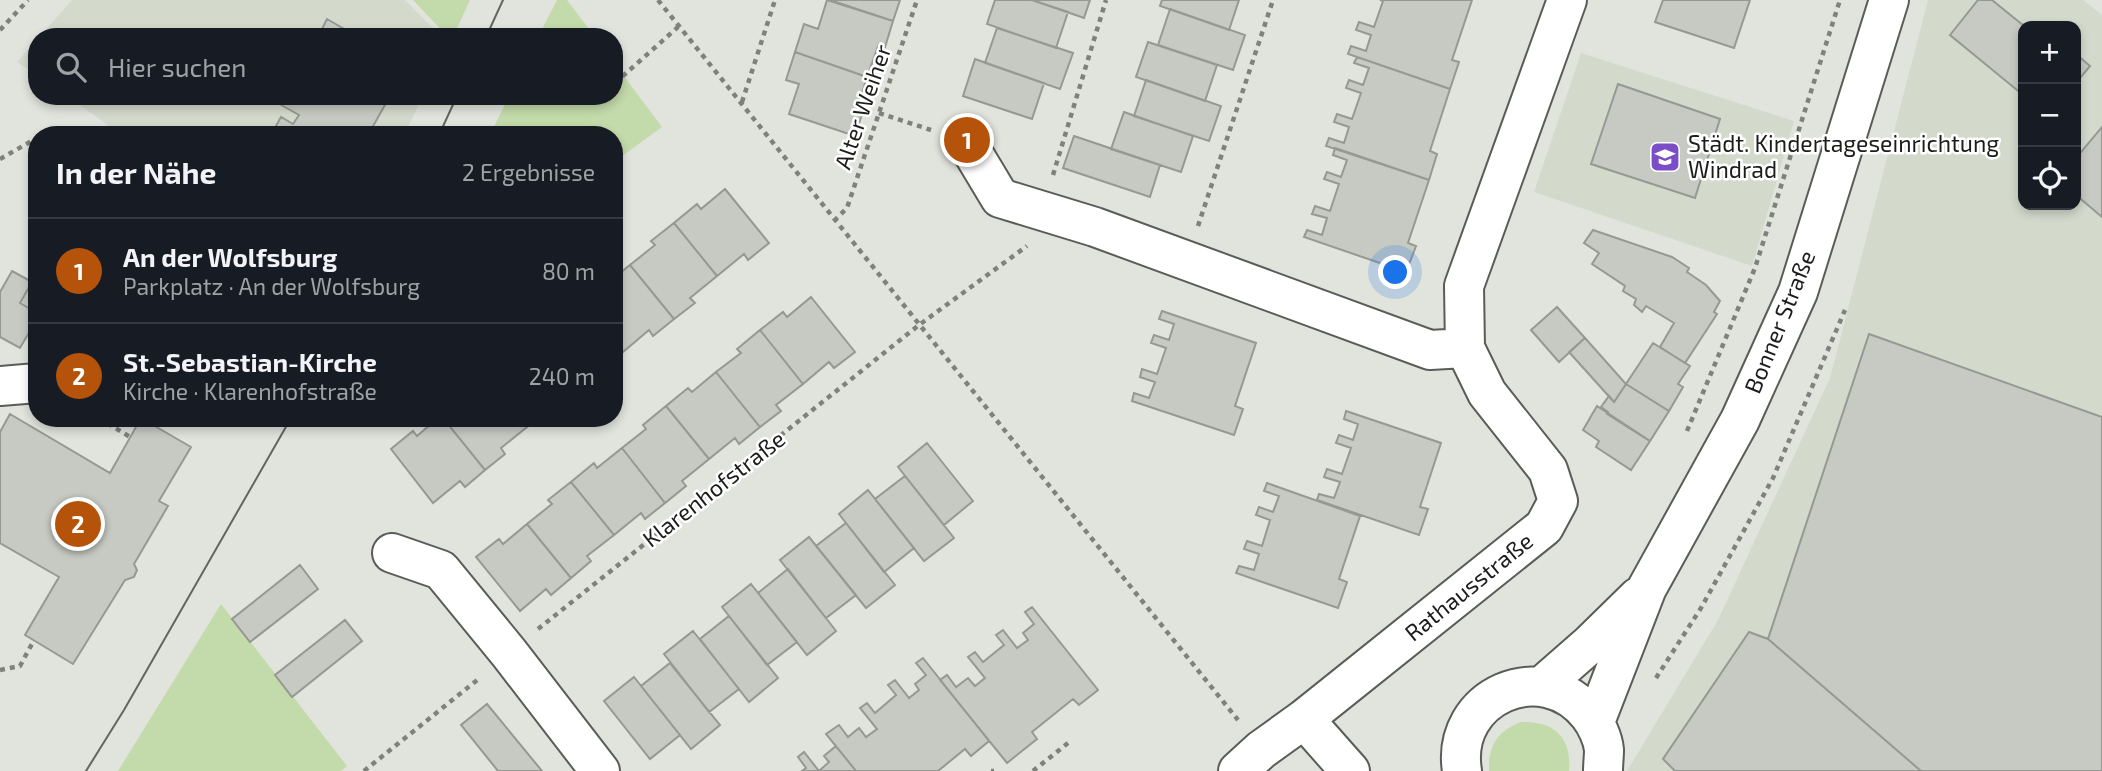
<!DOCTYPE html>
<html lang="de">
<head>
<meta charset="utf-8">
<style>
	body { margin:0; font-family:"Exo 2",sans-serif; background:#20242c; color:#f1f3f6 }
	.controls { position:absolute; right:21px; top:21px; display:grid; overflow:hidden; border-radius:14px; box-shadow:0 4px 10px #0003 }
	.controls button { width:63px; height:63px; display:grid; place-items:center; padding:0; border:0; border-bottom:2px solid #363941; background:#171b24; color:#f1f3f6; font:35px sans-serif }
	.you { position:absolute; left:1396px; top:273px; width:24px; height:24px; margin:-18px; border:5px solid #fff; border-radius:50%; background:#1a73e8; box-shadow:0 0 0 10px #1a73e833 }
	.badge { display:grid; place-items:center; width:46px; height:46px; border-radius:50%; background:#b45309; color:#fff; font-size:23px; font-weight:700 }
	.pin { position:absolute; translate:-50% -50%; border:4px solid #fff; box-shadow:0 2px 7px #0006 }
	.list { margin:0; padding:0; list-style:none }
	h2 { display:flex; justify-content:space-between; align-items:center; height:91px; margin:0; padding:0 28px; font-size:30px }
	h2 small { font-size:23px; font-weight:400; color:#9ea1a6 }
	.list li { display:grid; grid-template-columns:46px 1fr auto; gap:21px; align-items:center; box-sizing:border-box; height:105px; padding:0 28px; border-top:2px solid #363941 }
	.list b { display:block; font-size:26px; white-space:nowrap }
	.list p { margin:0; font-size:23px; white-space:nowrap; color:#9ea1a6 }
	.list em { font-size:23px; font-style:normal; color:#9ea1a6 }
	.icon { flex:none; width:38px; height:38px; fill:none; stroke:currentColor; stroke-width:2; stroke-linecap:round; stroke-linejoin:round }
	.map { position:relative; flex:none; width:2102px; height:771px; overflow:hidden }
	.search { position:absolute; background:#171b24; box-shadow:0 4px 10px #0003; left:28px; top:28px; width:595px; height:77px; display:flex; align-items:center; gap:18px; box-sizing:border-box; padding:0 24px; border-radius:28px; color:#9ea1a6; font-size:26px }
	.panel { position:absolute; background:#171b24; box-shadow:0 4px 10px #0003; left:28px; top:126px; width:595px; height:301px; border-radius:28px }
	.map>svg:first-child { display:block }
</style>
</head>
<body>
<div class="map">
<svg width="2102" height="771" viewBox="0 0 2102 771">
	<rect width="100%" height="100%" fill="#e1e4dd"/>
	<!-- built -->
	<path fill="#d3dacc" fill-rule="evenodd" d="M72 0H405L442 37H39Z
		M1928 0H2083L2102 15V771H1627L1718 620 1830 378ZM2023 26H2076V205H2023Z
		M37 40V75L17 62Z
		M1581 53 1794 121 1752 266 1534 192Z
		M67 96H423L404 135H122Z"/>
	<!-- green -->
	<path fill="#c3daaa" d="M413 0H470L453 37H448Z
		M557 0H567L595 37H538Z
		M614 63 662 127 614 162V135H490L509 96H614Z
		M221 604 347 766 341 771H118Z
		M1521 722C1554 721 1572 737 1569 771H1489C1488 745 1498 731 1521 722Z"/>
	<!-- building -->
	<path fill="#c6cac3" stroke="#969993" stroke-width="2" d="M827 0 893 21 885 47 879 44 867 77 795 52 804 24 818 29Z
		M830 0H900L893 21Z
		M995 0H1032L1068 12 1056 48 987 24Z
		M1032 0H1090L1084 18Z
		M1162 0H1239L1229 30 1160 6Z
		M1380 0H1472L1452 60 1459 62 1450 89 1348 54 1351 46 1366 51 1371 35 1356 30 1359 22 1374 27 1383 1Z
		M1663 0H1750L1734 48 1655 22Z
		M1978 0H1992L2024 26 2023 95 1950 35Z
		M1170 9 1245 35 1233 70 1158 45Z
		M327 19 358 37H318Z
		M997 28 1073 53 1060 89 985 63Z
		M1148 42 1217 65 1205 101 1136 77Z
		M795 52 867 77 857 109 863 111 855 136 789 114 799 84 786 80Z
		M2076 54 2090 66 2076 83Z
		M1357 57 1450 89 1430 151 1437 154 1429 180 1326 146 1329 138 1344 143 1349 127 1334 122 1337 114 1352 119 1361 93 1346 88 1349 80 1363 85 1369 68 1354 63Z
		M975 59 1044 83 1032 119 963 96Z
		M1146 80 1221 106 1209 141 1134 116Z
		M1618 84 1720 119 1695 198 1591 164Z
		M277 96H390L372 128 375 135H271L281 117 293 124 299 115 274 101Z
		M1124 112 1193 136 1181 172 1111 149Z
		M2102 127V217L2076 195V158Z
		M1074 136 1160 165 1150 197 1063 168Z
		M1335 148 1429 180 1408 243 1416 246 1406 272 1304 237 1307 230 1322 235 1327 218 1312 214 1315 206 1330 211 1339 184 1324 179 1327 172 1341 177 1347 160 1333 155Z
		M725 189 769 243 748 260 744 254 717 276 674 223 697 204 701 209Z
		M674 223 717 276 690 298 695 303 674 319 630 265 655 245 651 241Z
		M1593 230 1672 257 1689 268 1687 272 1706 285 1720 301 1714 312 1717 314 1685 363 1660 347 1674 323 1646 306 1642 312 1634 305 1636 299 1623 291 1625 286 1592 264 1599 253 1584 243Z
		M630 265 674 319 653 336 649 330 623 352 614 341V278Z
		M12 271 32 282 20 303 37 313V319L20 348 0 337V292Z
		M37 274V313L20 303Z
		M811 297 855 352 834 368 829 362 803 384 760 330 783 312 787 317Z
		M1557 307 1585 338 1559 362 1531 330Z
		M1162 311 1256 343 1235 406 1243 409 1234 435 1132 401 1134 393 1149 398 1155 382 1140 377 1142 369 1157 374 1166 348 1151 343 1154 335 1169 340 1174 324 1159 319Z
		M760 330 803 384 776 405 781 411 760 427 716 372 741 353 737 349Z
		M1869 334 2102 417V771H1921L1768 639Z
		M1585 338 1626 384 1614 402 1569 352Z
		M1653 343 1690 366 1678 384 1683 387 1669 411 1626 384Z
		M716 372 760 427 739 444 735 438 709 459 666 406 688 388 692 392Z
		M1626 384 1669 411 1650 441 1607 414 1608 412 1601 407 1609 396 1614 402Z
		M666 406 709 459 682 481 686 486 665 503 622 448 646 429 643 425Z
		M1597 406 1650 441 1631 470 1596 447 1599 441 1583 430Z
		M1346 411 1441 443 1420 507 1428 509 1419 535 1317 500 1319 494 1334 498 1340 482 1324 477 1327 469 1342 474 1351 448 1336 443 1339 435 1353 440 1358 424 1344 419Z
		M10 414 110 473 141 418 191 447 159 501 168 506 134 564 137 570 134 577 125 580 73 664 25 635 59 577 0 543V432Z
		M438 418H443L485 470 465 487 460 481 433 503 391 449 413 431 417 436Z
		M443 418H520L527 427 501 448 505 454 485 470Z
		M520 418H538L527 427Z
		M927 443 973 501 944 525 898 467Z
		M622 448 665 503 645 519 641 513 614 535 571 482 594 463 597 468Z
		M905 476 954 538 924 561 875 499Z
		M571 482 614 535 587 556 591 561 571 578 527 524 552 504 548 500Z
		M1267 483 1360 516 1339 579 1347 582 1338 608 1236 573 1239 566 1254 570 1259 554 1244 549 1247 541 1262 546 1270 520 1256 515 1259 507 1273 512 1279 496 1264 491Z
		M868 490 914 548 884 572 839 514Z
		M846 523 895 585 866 608 816 546Z
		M527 524 571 578 551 595 546 589 520 611 476 557 499 539 503 544Z
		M809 537 856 595 826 618 780 560Z
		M300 565 318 589 250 642 232 619Z
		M788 569 836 631 807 655 758 593Z
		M751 584 797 642 767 665 722 607Z
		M1032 607 1098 690 1079 705 1073 699 1032 732 1037 739 1007 763 940 680 947 675 956 687 968 678 975 686 985 678 968 657 975 652 983 662 1004 645 996 635 1003 630 1017 648 1028 640 1023 633 1034 624 1025 612Z
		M729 616 778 678 749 702 700 639Z
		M345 620 362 641 292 697 275 675Z
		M693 631 739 689 709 712 664 654Z
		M1749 632 1768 639 1921 771H1675L1663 759Z
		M923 658 989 741 971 756 965 749 938 771H856L826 734 839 725 848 737 859 728 866 737 877 729 860 708 867 703 875 713 896 695 888 685 895 680 909 698 919 690 915 684 926 675 916 663Z
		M670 663 720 725 691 749 641 686Z
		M634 677 680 735 650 759 604 701Z
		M487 704 542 771H498L461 725Z
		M836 746 856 771H802L806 768 798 757 804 752 819 771 829 762 824 756Z"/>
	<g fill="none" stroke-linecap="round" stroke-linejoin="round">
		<!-- minor casing -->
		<g stroke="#5a5d57" stroke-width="42">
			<path id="minor" d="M967 143 1000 198 1095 227 1430 350 1465 348
				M0 386 37 383
				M392 553 441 570 509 653 600 771
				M1542 686 1590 644 1638 597
				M1304 719 1350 771
				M1595 722 1647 588 1740 420 1798 292 1889 0
				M1238 771 1261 750 1304 719 1544 527 1558 501 1548 470 1487 393 1465 348 1464 286 1567 0
				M1462 771C1450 696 1542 656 1589 715 1596 724 1603 738 1604 750 1604 756 1603 764 1603 771"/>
		</g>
		<!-- path -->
		<path stroke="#7f817d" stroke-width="4.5" stroke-dasharray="5 5" stroke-linecap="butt" d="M658 0 1238 720
			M0 30 28 0
			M615 83 678 27
			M742 102 775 0
			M879 113 931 130
			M75 135 103 130
			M0 159 37 138
			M1053 175 1106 0
			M834 221 847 208 917 0
			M1198 226 1273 0
			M99 418 130 437
			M1687 431 1755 268 1840 0
			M538 629 919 325 1027 246
			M0 670 20 666 34 640
			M1656 678 1701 608 1773 478 1845 310
			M364 771 481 677
			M991 771H994
			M1033 771 1068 743"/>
		<!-- minor -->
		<use href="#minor" stroke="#fff" stroke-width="38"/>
		<!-- tram -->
		<path stroke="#636561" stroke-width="2" d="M486 37 503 0
			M439 135 457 96
			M86 771 124 710 291 418"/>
	</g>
	<!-- icons -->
	<defs>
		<g id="school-square" transform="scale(1.575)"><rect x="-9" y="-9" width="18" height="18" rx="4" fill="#794ec7" stroke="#fff"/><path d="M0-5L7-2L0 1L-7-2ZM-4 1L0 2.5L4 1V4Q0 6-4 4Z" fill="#fff"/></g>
	</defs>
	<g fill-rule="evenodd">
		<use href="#school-square" x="1665" y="157"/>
	</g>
	<g text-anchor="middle" stroke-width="5" stroke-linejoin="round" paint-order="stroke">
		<!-- street labels -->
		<g font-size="23" fill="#1c1d1b" stroke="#fff">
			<text transform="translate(863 107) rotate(-71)" y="8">Alter Weiher</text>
			<text transform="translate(1780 322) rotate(-68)" y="8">Bonner Straße</text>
			<text transform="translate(714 489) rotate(-38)" y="8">Klarenhofstraße</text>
			<text transform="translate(1469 587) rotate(-39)" y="8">Rathausstraße</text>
		</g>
		<!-- poi labels -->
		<g font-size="23" fill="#1c1d1b" stroke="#fff" text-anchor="start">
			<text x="1688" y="152">Städt. Kindertageseinrichtung<tspan x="1688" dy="26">Windrad</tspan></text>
		</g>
	</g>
</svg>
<div class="controls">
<button>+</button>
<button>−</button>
<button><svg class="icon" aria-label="locate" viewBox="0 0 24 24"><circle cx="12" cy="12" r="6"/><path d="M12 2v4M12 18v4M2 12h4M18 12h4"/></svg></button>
</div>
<div class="you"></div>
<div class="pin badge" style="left:967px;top:140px">1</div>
<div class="pin badge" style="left:78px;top:524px">2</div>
<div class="search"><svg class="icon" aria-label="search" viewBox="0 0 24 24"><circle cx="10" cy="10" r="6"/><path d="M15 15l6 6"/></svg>Hier suchen</div>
<section class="panel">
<h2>In der Nähe<small>2 Ergebnisse</small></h2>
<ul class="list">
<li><span class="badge">1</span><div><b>An der Wolfsburg</b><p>Parkplatz · An der Wolfsburg</p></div><em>80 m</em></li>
<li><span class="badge">2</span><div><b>St.-Sebastian-Kirche</b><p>Kirche · Klarenhofstraße</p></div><em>240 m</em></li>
</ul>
</section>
</div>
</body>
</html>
